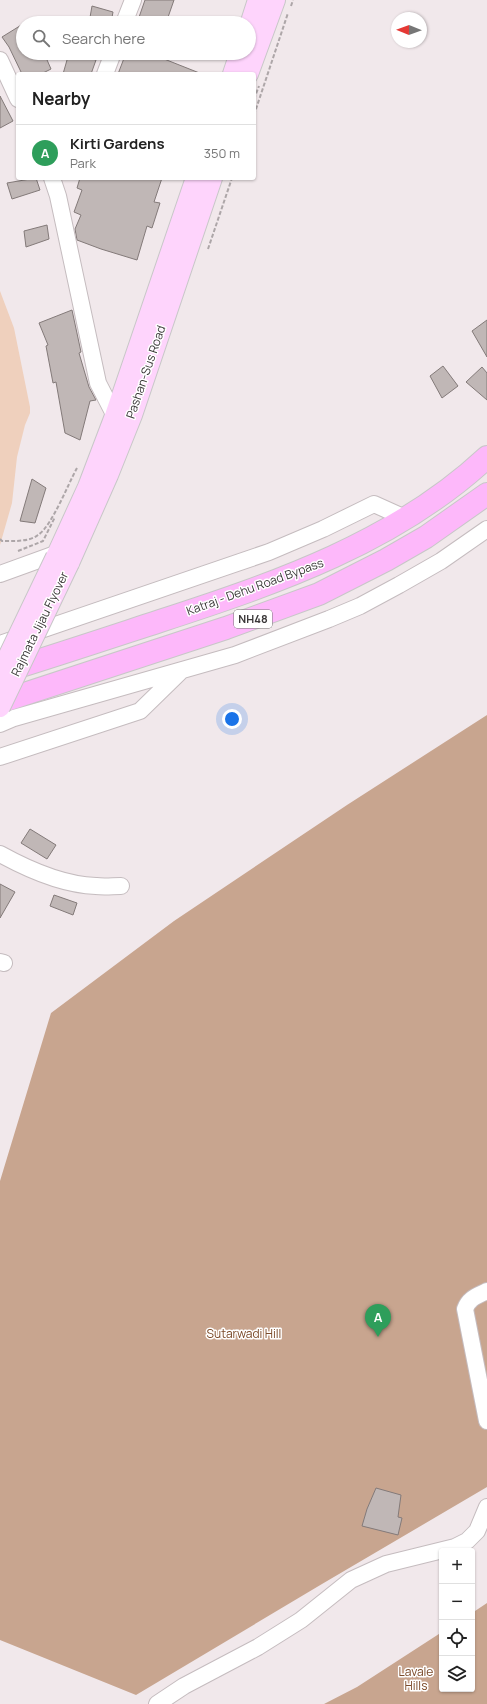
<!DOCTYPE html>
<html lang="en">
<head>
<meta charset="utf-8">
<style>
	body { margin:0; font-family:Manrope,sans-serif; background:#f6f6f6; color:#222 }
	.controls { position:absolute; right:12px; bottom:12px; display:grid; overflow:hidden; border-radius:4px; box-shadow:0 1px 3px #0004 }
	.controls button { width:36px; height:36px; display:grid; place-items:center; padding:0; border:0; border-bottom:1px solid #e0e0e0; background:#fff; color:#222; font:20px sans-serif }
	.compass { position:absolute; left:391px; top:12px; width:36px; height:36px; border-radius:50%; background:#fff; box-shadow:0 1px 3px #0004; rotate:271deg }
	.you { position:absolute; left:232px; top:719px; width:14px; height:14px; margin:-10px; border:3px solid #fff; border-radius:50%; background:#1a73e8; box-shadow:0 0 0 6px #1a73e833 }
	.badge { display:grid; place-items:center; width:26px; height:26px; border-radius:50%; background:#111827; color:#fff; font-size:13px; font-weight:700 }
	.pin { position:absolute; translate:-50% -33px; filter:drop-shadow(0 1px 2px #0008) }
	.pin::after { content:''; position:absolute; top:21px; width:14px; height:12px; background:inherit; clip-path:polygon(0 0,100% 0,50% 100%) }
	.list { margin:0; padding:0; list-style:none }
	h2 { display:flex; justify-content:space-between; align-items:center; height:52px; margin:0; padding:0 16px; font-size:17px }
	h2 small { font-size:13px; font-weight:400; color:#767676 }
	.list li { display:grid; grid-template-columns:26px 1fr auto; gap:12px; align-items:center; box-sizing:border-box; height:56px; padding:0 16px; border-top:1px solid #e0e0e0 }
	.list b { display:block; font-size:15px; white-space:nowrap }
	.list p { margin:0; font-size:13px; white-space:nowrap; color:#767676 }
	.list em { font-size:13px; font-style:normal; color:#767676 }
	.icon { flex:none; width:22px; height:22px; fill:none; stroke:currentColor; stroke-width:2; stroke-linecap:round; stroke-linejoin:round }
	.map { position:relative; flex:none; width:487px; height:1704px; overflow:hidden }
	.search { position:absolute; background:#fff; box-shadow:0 1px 3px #0004; left:16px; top:16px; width:240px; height:44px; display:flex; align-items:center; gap:10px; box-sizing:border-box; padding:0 14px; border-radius:22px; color:#767676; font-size:15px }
	.panel { position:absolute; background:#fff; box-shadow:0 1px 3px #0004; left:16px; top:72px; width:240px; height:108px; border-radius:4px }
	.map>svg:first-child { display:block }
</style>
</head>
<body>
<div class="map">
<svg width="487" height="1704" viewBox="0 0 487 1704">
	<rect width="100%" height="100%" fill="#f1e8eb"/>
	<!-- green -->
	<path fill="#efd0bd" d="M0 291 14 328 30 407V413L25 425 17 457 12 503 0 545Z"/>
	<!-- forest -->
	<path fill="#c8a58f" d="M487 715V1487L322 1584 136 1695 0 1640V1181L51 1013 174 921 347 805Z
		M487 1603V1704H324L357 1687 442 1632V1689H472V1613Z"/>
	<!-- building -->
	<path fill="#c0b7b6" stroke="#837a79" d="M145 0H174L166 23H137Z
		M92 6 113 12 111 23H89Z
		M23 24V53H44L51 69 41 74H22L9 47 2 37Z
		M69 53 96 60 91 74H63Z
		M126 53H149L202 74H118Z
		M0 96 13 121 0 128Z
		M36 178 40 190 12 199 7 183Z
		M80 178H162L154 202 160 203 152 228 147 226 137 260 101 249 77 240 75 229 81 215 74 212 82 190 77 188Z
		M47 225 49 239 26 247 24 231Z
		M72 310 81 352 79 353 89 387 96 400 90 401 80 440 65 433 56 382 53 383 46 346 48 345 39 323Z
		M487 320V357L472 331Z
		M443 366 458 386 442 398 430 376Z
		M482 367 487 373V400L466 382Z
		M32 479 46 488 35 523 20 521Z
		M30 829 56 845 47 859 21 843Z
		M0 884 15 892 0 918Z
		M54 895 77 903 73 915 50 906Z
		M376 1488 401 1495 398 1517 402 1518 398 1535 362 1526 367 1509Z"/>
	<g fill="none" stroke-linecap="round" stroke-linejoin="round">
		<!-- minor casing -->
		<g stroke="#c5bcbf" stroke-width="18">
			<path id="minor" d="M124 23 133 0
				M0 60 18 99
				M105 74 113 53
				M52 178 58 196 98 383 115 416
				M0 574 58 553
				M0 644 269 552 323 529 374 504 405 518
				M0 724 14 718 235 655 329 619 360 606 399 585 441 561 487 529
				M0 757 140 711 181 671
				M0 854C29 870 63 885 96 886 104 887 113 886 121 886
				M0 962 4 963
				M487 1291C477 1296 469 1298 465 1309L487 1421
				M157 1704 184 1686 258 1647 301 1620 351 1580 386 1564 455 1547 467 1541 477 1531 487 1507"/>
		</g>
		<!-- major casing -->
		<g stroke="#c8c7c8" stroke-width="22">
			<path id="major" d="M249 28 258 0
				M233 74 240 53
				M248 74 275 0
				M56 557 88 487 115 416 196 178
				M69 563 108 475 132 415 212 178"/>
		</g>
		<!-- highway casing -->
		<g stroke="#c8c7c8" stroke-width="24">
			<path id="highway" d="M5 671C57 655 108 638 160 621 277 583 396 542 487 457
				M0 702 226 628 319 594 386 560 426 537 487 494"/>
		</g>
		<!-- path -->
		<path stroke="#ada6a8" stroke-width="2" stroke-dasharray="4 2" stroke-linecap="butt" d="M291 6 293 0
			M254 99 259 86
			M254 115 288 13
			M208 249 232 178
			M0 539 2 541C13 541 29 542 38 535 52 526 68 484 77 468
			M18 551 43 541 55 517"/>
		<!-- minor -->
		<use href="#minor" stroke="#fff" stroke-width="16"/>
		<!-- major -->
		<use href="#major" stroke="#fed4fc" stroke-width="20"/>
		<!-- highway -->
		<use href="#highway" stroke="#fdb8fa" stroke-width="22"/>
		<!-- major-bridge casing -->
		<g stroke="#c8c7c8" stroke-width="22" stroke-linecap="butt">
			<path id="major-bridge" d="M0 674 56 557
				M0 707 69 563"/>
		</g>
		<!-- major-bridge -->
		<use href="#major-bridge" stroke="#fed4fc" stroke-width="20"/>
	</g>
	<g text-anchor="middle" stroke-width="3" stroke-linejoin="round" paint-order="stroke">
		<!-- shield labels -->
		<rect fill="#fff" stroke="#767474" stroke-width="1" x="234" y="610" width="38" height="18" rx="3"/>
		<g font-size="11" font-weight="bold" fill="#3b3839">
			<text x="253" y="623">NH48</text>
		</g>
		<!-- street labels -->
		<g font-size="12" fill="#3b3839" stroke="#fff">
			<text transform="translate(146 372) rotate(-71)" y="4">Pashan-Sus Road</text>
			<text transform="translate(255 587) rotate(-20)" y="4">Katraj - Dehu Road Bypass</text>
			<text transform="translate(40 624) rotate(-64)" y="4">Rajmata Jijau Flyover</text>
		</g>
		<!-- park labels -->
		<g font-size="12" fill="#7b4a29" stroke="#fff">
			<text x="244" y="1338">Sutarwadi Hill</text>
			<text x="416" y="1676">Lavale<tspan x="416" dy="14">Hills</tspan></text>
		</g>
	</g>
</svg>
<div class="controls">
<button>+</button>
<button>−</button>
<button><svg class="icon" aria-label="locate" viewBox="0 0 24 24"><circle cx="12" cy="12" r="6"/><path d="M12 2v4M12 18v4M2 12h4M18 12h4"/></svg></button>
<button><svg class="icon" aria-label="layers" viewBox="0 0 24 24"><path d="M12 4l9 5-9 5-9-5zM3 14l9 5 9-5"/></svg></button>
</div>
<svg class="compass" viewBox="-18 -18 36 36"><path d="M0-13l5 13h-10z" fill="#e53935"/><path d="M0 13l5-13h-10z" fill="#767676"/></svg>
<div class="you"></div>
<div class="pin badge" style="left:378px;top:1337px;background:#2e9e5b">A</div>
<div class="search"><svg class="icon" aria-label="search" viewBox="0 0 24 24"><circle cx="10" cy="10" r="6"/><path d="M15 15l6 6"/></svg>Search here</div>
<section class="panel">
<h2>Nearby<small></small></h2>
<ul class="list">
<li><span class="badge" style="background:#2e9e5b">A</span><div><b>Kirti Gardens</b><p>Park</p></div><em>350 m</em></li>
</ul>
</section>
</div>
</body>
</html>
